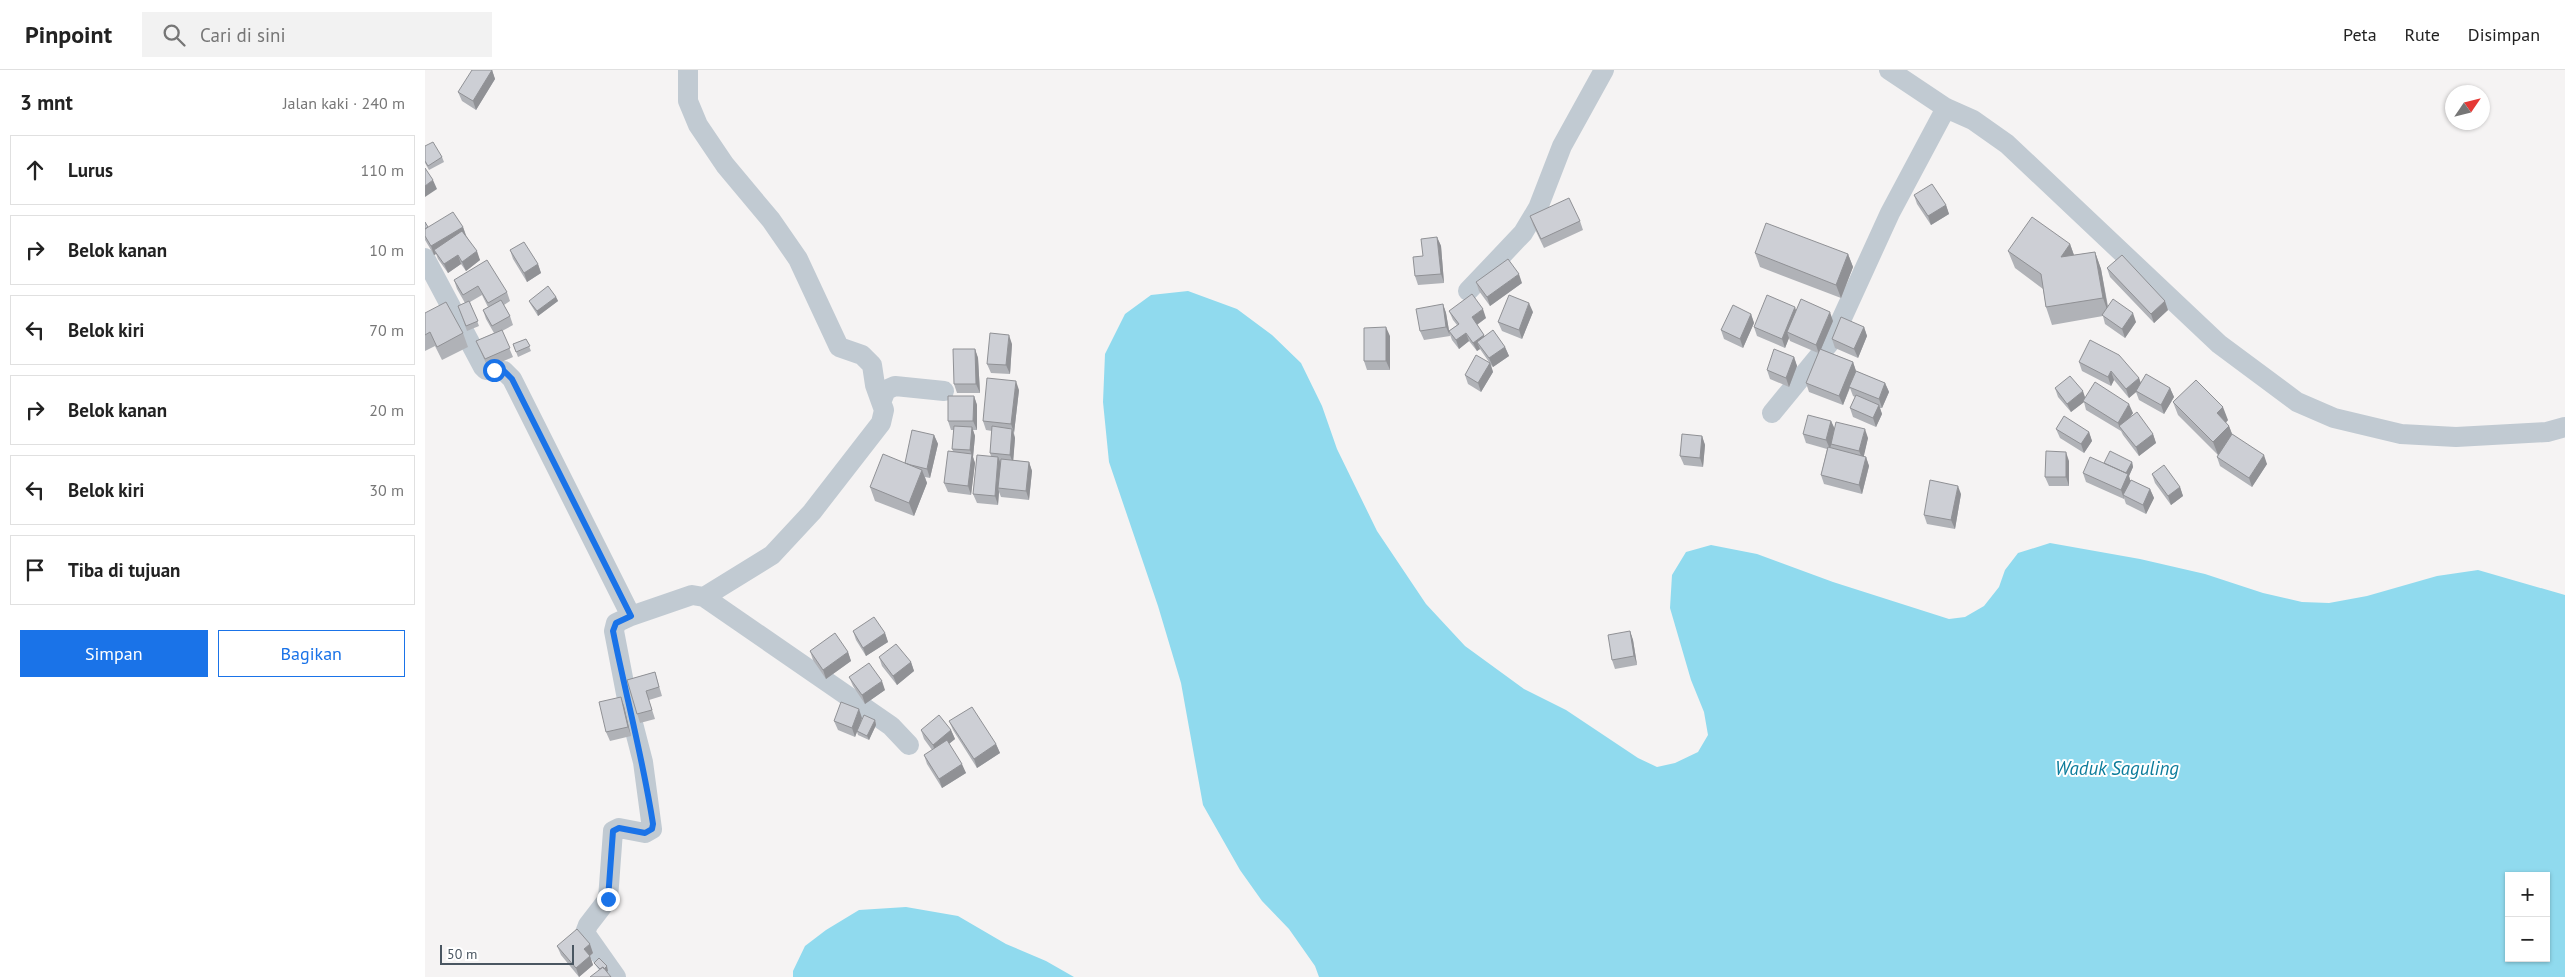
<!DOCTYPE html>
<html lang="id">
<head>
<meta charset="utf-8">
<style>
	body { margin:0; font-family:"PT Sans",sans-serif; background:#f2f2f2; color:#222 }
	.controls { position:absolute; right:15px; bottom:15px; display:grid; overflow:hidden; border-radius:0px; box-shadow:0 1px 4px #0004 }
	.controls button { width:45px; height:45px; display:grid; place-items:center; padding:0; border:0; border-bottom:1px solid #e0e0e0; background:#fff; color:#222; font:25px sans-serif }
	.compass { position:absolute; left:2020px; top:15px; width:45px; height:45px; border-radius:50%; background:#fff; box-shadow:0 1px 4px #0004; rotate:55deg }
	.scale { position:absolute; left:15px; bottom:12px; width:134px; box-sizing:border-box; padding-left:5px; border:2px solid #4a5661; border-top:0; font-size:14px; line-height:18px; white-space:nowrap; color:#4a5661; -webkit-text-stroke:4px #fff; paint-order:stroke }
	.stop { position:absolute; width:15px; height:15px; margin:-11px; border:4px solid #1a73e8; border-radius:50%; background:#fff }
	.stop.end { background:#1a73e8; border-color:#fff; box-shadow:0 1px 5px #0008 }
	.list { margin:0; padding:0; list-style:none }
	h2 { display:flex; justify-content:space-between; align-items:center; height:65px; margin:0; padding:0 20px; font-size:21px }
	h2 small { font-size:16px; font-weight:400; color:#767676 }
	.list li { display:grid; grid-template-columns:32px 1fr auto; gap:15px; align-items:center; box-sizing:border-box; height:70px; margin:0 10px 10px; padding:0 10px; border:1px solid #e0e0e0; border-radius:0px }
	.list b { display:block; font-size:19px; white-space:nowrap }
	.list em { font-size:16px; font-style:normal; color:#767676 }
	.actions { display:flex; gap:10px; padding:15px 20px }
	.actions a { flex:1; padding:11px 0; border:1px solid #1a73e8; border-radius:0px; text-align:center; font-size:18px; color:#1a73e8 }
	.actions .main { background:#1a73e8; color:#fff }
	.icon { flex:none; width:28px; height:28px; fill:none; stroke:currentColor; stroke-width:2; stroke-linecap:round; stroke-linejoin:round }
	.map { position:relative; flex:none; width:2140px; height:907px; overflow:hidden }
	header { display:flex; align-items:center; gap:30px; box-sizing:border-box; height:70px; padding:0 25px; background:#fff; border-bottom:1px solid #e0e0e0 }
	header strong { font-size:24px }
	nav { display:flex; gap:28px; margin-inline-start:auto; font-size:18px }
	.search { width:350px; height:45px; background:#f2f2f2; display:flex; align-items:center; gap:12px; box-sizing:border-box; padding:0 18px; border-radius:0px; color:#767676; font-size:19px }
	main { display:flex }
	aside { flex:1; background:#fff }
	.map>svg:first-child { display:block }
</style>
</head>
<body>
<header>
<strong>Pinpoint</strong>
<div class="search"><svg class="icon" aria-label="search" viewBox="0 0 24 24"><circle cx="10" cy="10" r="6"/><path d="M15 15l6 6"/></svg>Cari di sini</div>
<nav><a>Peta</a><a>Rute</a><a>Disimpan</a></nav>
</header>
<main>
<aside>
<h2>3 mnt<small>Jalan kaki · 240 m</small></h2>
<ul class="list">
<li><svg class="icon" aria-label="ahead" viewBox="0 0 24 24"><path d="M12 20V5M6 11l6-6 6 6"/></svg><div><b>Lurus</b></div><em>110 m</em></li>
<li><svg class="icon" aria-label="right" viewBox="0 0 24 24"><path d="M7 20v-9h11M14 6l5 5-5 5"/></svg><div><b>Belok kanan</b></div><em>10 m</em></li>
<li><svg class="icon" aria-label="left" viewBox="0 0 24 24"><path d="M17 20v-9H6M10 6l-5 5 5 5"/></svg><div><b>Belok kiri</b></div><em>70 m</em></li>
<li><svg class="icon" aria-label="right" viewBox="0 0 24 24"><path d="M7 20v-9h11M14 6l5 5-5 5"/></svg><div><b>Belok kanan</b></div><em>20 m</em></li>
<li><svg class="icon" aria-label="left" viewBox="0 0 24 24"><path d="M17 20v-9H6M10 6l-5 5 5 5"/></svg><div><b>Belok kiri</b></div><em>30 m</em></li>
<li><svg class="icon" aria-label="arrive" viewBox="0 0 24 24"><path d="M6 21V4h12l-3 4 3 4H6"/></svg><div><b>Tiba di tujuan</b></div></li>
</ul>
<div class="actions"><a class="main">Simpan</a><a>Bagikan</a></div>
</aside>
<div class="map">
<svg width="2140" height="907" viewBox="0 0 2140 907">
	<rect width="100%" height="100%" fill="#f5f3f3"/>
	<!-- water -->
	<path fill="#90daee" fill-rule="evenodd" d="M763 221 812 239 847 265 876 293 897 336 912 379 952 461 1001 534 1040 576 1099 619 1141 640 1213 688 1232 697 1250 693 1273 682 1283 665 1279 642 1266 610 1245 538 1247 505 1261 482 1286 475 1332 484 1408 512 1524 549 1540 547 1559 536 1574 517 1580 500 1593 483 1625 473 1715 489 1780 504 1838 523 1877 532 1904 533 1942 526 2012 506 2053 500 2140 525V907H894L890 896 864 859 837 831 815 800 778 735 756 613 733 536 684 392 678 332 680 284 700 244 726 225ZM2084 806H2121V888H2084Z
		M481 837 533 846 581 874 621 891 649 907H368V901L380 876 401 860 434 840Z"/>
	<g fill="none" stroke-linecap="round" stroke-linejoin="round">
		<!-- minor -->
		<path stroke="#c1cad2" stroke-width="20" d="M263 0V31L273 55 300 95 346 150 373 189 414 277 437 285 447 295 450 315 459 340 456 353 387 442 347 485 279 527
			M1464 0 1521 38 1548 50 1582 74 1794 274 1872 332 1909 348 1976 364 2031 367 2122 362 2140 357
			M0 188 58 297 61 300 79 301 87 309 206 546 191 553 189 561 203 634 218 692 227 759 220 763 194 758 188 761 183 829 163 855 160 863 191 907
			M1043 221 1098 163 1113 138 1137 76 1179 0
			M457 330 461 320 470 316 519 321
			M1347 343 1407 270 1465 143 1521 38
			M206 546 267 525 279 527 466 656 484 675"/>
	</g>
	<!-- wall -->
	<path fill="#b0b2b7" d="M67 0 70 9 51 40 37 31 33 22Z
		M0 76 17 87 19 92 4 100 0 93Z
		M1489 125 1521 135 1524 144 1506 155 1492 134Z
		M1105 146 1155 151 1158 160 1119 178 1108 155Z
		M0 152 3 157H38L41 165 55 190 41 201 36 194 23 203 13 189 11 184 9 185 0 170Z
		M1012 167 1016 176 1019 213 993 215 990 206Z
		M1645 174 1649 185 1670 182 1676 199 1683 236 1711 252 1700 268 1680 254 1678 246 1627 255 1621 237 1618 219 1590 198 1583 181Z
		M85 180 113 194 116 203 102 212 88 189Z
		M1330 183 1423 184 1428 197 1416 228 1335 197Z
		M1682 198 1743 240 1729 253 1685 207Z
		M29 210 82 222 85 231 79 235 85 246 88 255 77 261 88 287 63 298 51 271 69 263 61 249 58 240 63 237 57 225 45 232 54 256 42 261 33 236 40 233 32 219Z
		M1051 212 1097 213 1065 236 1054 221Z
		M131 227 133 231 113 246 106 235 104 231Z
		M1018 234 1021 243 1024 261 1032 255 1028 250 1024 241 1061 248 1052 255 1060 267 1080 277 1084 286 1068 297 1066 295 1068 302 1056 322 1043 314 1040 305 1064 292 1055 279 1052 281 1044 271 1034 279 1027 270 1024 262 1025 266 999 270 995 261Z
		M1371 240 1408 251 1396 279 1428 292 1431 301 1460 313 1464 322 1457 338H1455L1457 344 1451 357 1428 347 1425 338 1430 327 1428 326 1425 318 1418 335 1384 322 1381 313 1393 283 1365 271 1364 268 1360 278 1332 266 1329 257Z
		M1108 242 1097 269 1077 261 1073 252Z
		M0 243 38 263 43 277 17 290 10 276 0 281Z
		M1326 244 1329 253 1318 278 1299 269 1296 260Z
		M1439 257 1442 266 1433 288 1410 278 1407 269Z
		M965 266V300H942L939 291Z
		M101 269 106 281 93 287 88 274Z
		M587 274 585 304 566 303 562 294Z
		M550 279 553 288 555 323H532L529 314Z
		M1369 287 1372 296 1364 317 1345 309 1342 300Z
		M1654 292 1714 308 1716 313 1745 318 1749 327 1739 344 1714 330 1711 322 1704 328 1689 310 1686 316 1657 301Z
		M1630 318 1708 343 1705 347 1728 364 1731 373 1714 386 1698 365 1696 361 1661 340 1659 332 1646 342 1633 327Z
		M594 320 589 363 590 368 588 390 604 392 607 401 604 430 576 427 574 422 573 435 552 433 548 424 566 386 565 383 567 361 561 360 558 351Z
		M549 326 552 335V360H548L550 366 548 387 550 393 546 425 523 422 519 413 528 381 527 379 529 360H526L523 351Z
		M1748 332 1803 350 1801 353 1804 356 1807 364 1842 394 1827 417 1795 396 1792 387 1794 383 1793 385 1753 345Z
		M1406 351 1410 359 1443 368 1438 387H1441L1444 396 1437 424 1399 414 1396 405 1402 379 1381 373 1378 364Z
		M1631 359 1664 362 1667 371 1659 383 1635 368Z
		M509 365 513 374 505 408 500 407 502 413 489 446 450 431 445 417 480 393Z
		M1277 366 1280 375 1278 397 1259 395 1255 386Z
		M1644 391V416H1624L1620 407Z
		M1707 392 1708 397 1704 406 1705 410 1725 419 1729 428 1721 444 1701 434 1699 428V429L1661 412 1658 403 1679 393Z
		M1727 404 1755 417 1758 426 1746 435 1730 413Z
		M1536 424 1530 459 1502 454 1499 445Z
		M428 561 460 563 463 572 441 586 431 570Z
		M1205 561 1208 570 1212 595 1190 599 1187 590Z
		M385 581 423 582 426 591 401 609 388 590Z
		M454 587 486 592 489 601 472 615 457 596Z
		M230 602 237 626 224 630 230 649 215 653 202 610Z
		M424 607 460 620 440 634 428 616Z
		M199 636 206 666 185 671 181 662Z
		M437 648 436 652 450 650 451 655 444 670 433 665 432 662 430 667 413 660 409 651Z
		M524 651 571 674 575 683 552 698 528 660Z
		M496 660H526L530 669 524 674 541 703 517 718 502 694 499 685 507 680 499 669Z
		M132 876 168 883 165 886 168 895 154 907 136 885Z"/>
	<!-- shaded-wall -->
	<path fill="#909195" d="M67 0 70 9 51 40 48 31Z
		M8 110 12 119 0 127V116Z
		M1521 135 1524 144 1506 155 1503 146Z
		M38 157 41 166 9 180 11 184 9 185 6 176Z
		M1012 167 1016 176 1019 213 1016 204Z
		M1645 174 1651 191 1636 187Z
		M52 181 55 190 41 201 37 192Z
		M1670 182 1676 199 1684 245 1678 228Z
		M1423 184 1428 197 1416 228 1411 215Z
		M33 185 36 194 23 203 19 194Z
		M113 194 116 203 102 212 99 203Z
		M1094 204 1097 213 1065 236 1062 227Z
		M131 227 133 231 113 246 112 241Z
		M1740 231 1743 240 1729 253 1726 244Z
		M1104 233 1108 242 1097 269 1094 260Z
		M1018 234 1021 243 1025 266 1021 257Z
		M1370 237 1373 246 1362 262 1364 268 1360 278 1357 269Z
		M1058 239 1061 248 1050 256 1047 247Z
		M1405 242 1408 251 1394 284 1391 275Z
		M1708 243 1711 252 1700 268 1697 259Z
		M1326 244 1329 253 1318 278 1315 269Z
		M961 257 965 266V300L961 291Z
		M1439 257 1442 266 1433 288 1429 279Z
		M1041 263 1044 271 1034 279 1031 270Z
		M584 265 587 274 585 304 581 295Z
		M1059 265 1062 274 1052 272 1055 279 1052 281 1048 273Z
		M1080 277 1084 286 1068 297 1064 288Z
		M550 279 553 288 555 323 551 314Z
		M1369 287 1372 296 1364 317 1361 308Z
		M1428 292 1431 301 1418 335 1414 326Z
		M1065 293 1068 302 1056 322 1053 313Z
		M1686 301 1689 310 1686 316 1683 307Z
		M1714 308 1717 317 1704 328 1701 319Z
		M591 311 594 320 589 363 586 354Z
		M1460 313 1464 322 1457 338 1454 329Z
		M1745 318 1749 327 1739 344 1736 335Z
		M1658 321 1661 330 1658 331 1659 332 1646 342 1642 334Z
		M549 326 552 335V360L548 351Z
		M1704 334 1708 343 1697 360 1694 356 1696 362 1693 353Z
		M1454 335 1457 344 1451 357 1448 348Z
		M1798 337 1803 350 1796 357 1792 343Z
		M1406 351 1410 360 1405 379 1401 370Z
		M1804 356 1809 369 1793 385 1788 372Z
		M547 357 550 366 548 387 550 393 546 425 543 416 547 386 545 380Z
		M587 359 590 368 588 394 585 385Z
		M1440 359 1443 368 1438 390 1434 381Z
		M1664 362 1667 371 1659 383 1656 374Z
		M1728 364 1731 373 1714 386 1711 377Z
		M509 365 513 374 505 408 502 399Z
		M1277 366 1280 375 1278 397 1275 388Z
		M1641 382 1644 391V416L1641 407Z
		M1839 385 1842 394 1827 417 1824 408Z
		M573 387 577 396 573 418 574 422 573 435 570 426Z
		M1441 387 1444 396 1437 424 1434 415Z
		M604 392 607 401 604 430 601 421Z
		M1707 392 1708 397 1704 406 1706 413 1698 425 1699 428V429L1696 420 1700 405Z
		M497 400 502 413 489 446 484 433Z
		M1533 416 1536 424 1530 459 1526 450Z
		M1755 417 1758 426 1746 435 1743 426Z
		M1725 419 1729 428 1721 444 1718 435Z
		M1205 561 1208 570 1212 595 1209 586Z
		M460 563 463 572 441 586 438 578Z
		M423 582 426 591 401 609 398 600Z
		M486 592 489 601 472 615 468 606Z
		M457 611 460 620 440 634 437 625Z
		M196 627 199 636 206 666 203 657Z
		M434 639 437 648 430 667 427 658Z
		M450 650 451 655 444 670 442 666Z
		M526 660 530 669 511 684 508 675Z
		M571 674 575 683 552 698 549 689Z
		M537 694 541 703 517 718 514 709Z
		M165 874 168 883 162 888 159 879Z
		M165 886 168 895 154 907 151 898Z
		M182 896 183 901 178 905 177 901Z"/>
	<!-- building -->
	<path fill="#cdcfd5" stroke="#909195" d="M47 0H67L48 31 33 22Z
		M8 72 17 87 3 96 0 91V76Z
		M0 98 8 110 0 116Z
		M1507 114 1521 135 1503 146 1489 125Z
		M1144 128 1155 151 1116 169 1105 146Z
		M28 142 38 157 6 176 0 166V159Z
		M1607 147 1645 174 1636 187 1670 182 1678 228 1621 237 1616 204 1583 181Z
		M0 152 3 157 0 159Z
		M1341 153 1423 184 1411 215 1330 183Z
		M37 161 52 181 37 192 33 185 19 194 9 180Z
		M1012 167 1016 204 990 206 988 187 998 186 996 169Z
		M99 172 113 194 99 203 85 180Z
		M1697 185 1740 231 1726 244 1682 198Z
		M1083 189 1094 204 1062 227 1051 212Z
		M62 190 82 222 63 233 53 216 38 225 29 210Z
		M123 216 131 227 112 241 104 231Z
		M1047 224 1058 239 1047 247 1059 265 1048 273 1041 263 1031 270 1024 261 1034 254 1024 241Z
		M1084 225 1104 233 1094 260 1073 252Z
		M1342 225 1370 237 1357 269 1329 257Z
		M1376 229 1405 242 1391 275 1362 262Z
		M1688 229 1708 243 1697 259 1677 245Z
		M76 230 85 246 67 256 58 240Z
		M44 231 53 251 41 256 33 236Z
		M21 232 38 263 12 277 5 262 0 265V243Z
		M1018 234 1021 257 995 261 991 239Z
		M1308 235 1326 244 1315 269 1296 260Z
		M1416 247 1439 257 1429 279 1407 269Z
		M961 257V291H939V258Z
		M77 260 85 278 60 289 51 271Z
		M1068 260 1080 277 1064 288 1052 272Z
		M565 263 584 265 581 295 562 294Z
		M101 269 105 276 91 282 88 274Z
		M1665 270 1694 285 1714 308 1701 319 1686 301 1683 307 1654 292Z
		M528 279H550L551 314H529Z
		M1349 279 1369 287 1361 308 1342 300Z
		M1395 279 1428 292 1414 326 1381 313Z
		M1051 285 1065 293 1053 313 1040 305Z
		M1431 301 1460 313 1454 329 1424 317Z
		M1721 304 1745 318 1736 335 1711 321Z
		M1645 306 1658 321 1642 334 1630 318Z
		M562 308 591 311 586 354 558 351Z
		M1771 310 1798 337 1792 343 1804 356 1788 372 1748 332Z
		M1670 312 1704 334 1693 353 1658 331Z
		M1431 325 1454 335 1448 348 1425 338Z
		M523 326H549L548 351H523Z
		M1712 342 1728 364 1711 377 1694 356Z
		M1383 345 1406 351 1401 370 1378 364Z
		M1639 346 1664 362 1656 374 1631 359Z
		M1411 352 1440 359 1434 381 1406 374Z
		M529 356 547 357 545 380 527 379Z
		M567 356 587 359 585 385 565 383Z
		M487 360 509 365 502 399 486 395 480 393Z
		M1257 364 1277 366 1275 388 1255 386Z
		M1807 364 1839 385 1824 408 1792 387Z
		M1403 377 1441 387 1434 415 1396 405Z
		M523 381 547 384 543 416 519 413Z
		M1621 381 1641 382V407H1620Z
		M1685 381 1707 392 1701 403 1679 393Z
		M458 384 497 400 484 433 445 417Z
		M552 385 573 387 570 426 548 424Z
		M1665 387 1703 404 1696 420 1658 403Z
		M576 389 604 392 601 421 573 418Z
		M1739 395 1755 417 1743 426 1727 404Z
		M1505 410 1533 416 1526 450 1499 445Z
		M1706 410 1725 419 1718 435 1698 425Z
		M449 547 460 563 438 578 428 561Z
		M1205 561 1209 586 1187 590 1183 565Z
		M410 563 423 582 398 600 385 581Z
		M471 574 486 592 468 606 454 587Z
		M444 593 457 611 437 625 424 607Z
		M230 602 234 617 221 621 227 640 212 644 202 610Z
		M196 627 203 657 181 662 174 632Z
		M416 632 434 639 427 658 409 651Z
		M547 637 571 674 549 689 524 651Z
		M439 645 450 650 442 666 432 661Z
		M514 645 526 660 508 675 496 660Z
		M522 670 537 694 514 709 499 685Z
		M152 859 165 874 159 879 165 886 151 898 132 876Z
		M174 888 182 896 179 899 178 897 175 899 169 893Z
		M178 897 186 907H165Z"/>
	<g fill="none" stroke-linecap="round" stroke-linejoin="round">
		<!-- route -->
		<path stroke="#1a73e8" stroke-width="6" d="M69 300 79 301 87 309 206 546 191 553 188 561C201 626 218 689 228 754L227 759 220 763 194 758 188 761 183 829"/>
	</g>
	<g text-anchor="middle" stroke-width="4" stroke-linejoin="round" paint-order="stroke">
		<!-- water labels -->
		<g font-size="19" font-style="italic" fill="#0c7c9b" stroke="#fff">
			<text x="1692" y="705">Waduk Saguling</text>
		</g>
	</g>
</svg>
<div class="controls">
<button>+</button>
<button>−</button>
</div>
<svg class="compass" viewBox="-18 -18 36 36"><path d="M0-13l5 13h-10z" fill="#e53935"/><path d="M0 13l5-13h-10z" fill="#767676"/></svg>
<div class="scale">50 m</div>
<div class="stop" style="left:69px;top:300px"></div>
<div class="stop end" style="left:183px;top:829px"></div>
</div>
</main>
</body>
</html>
